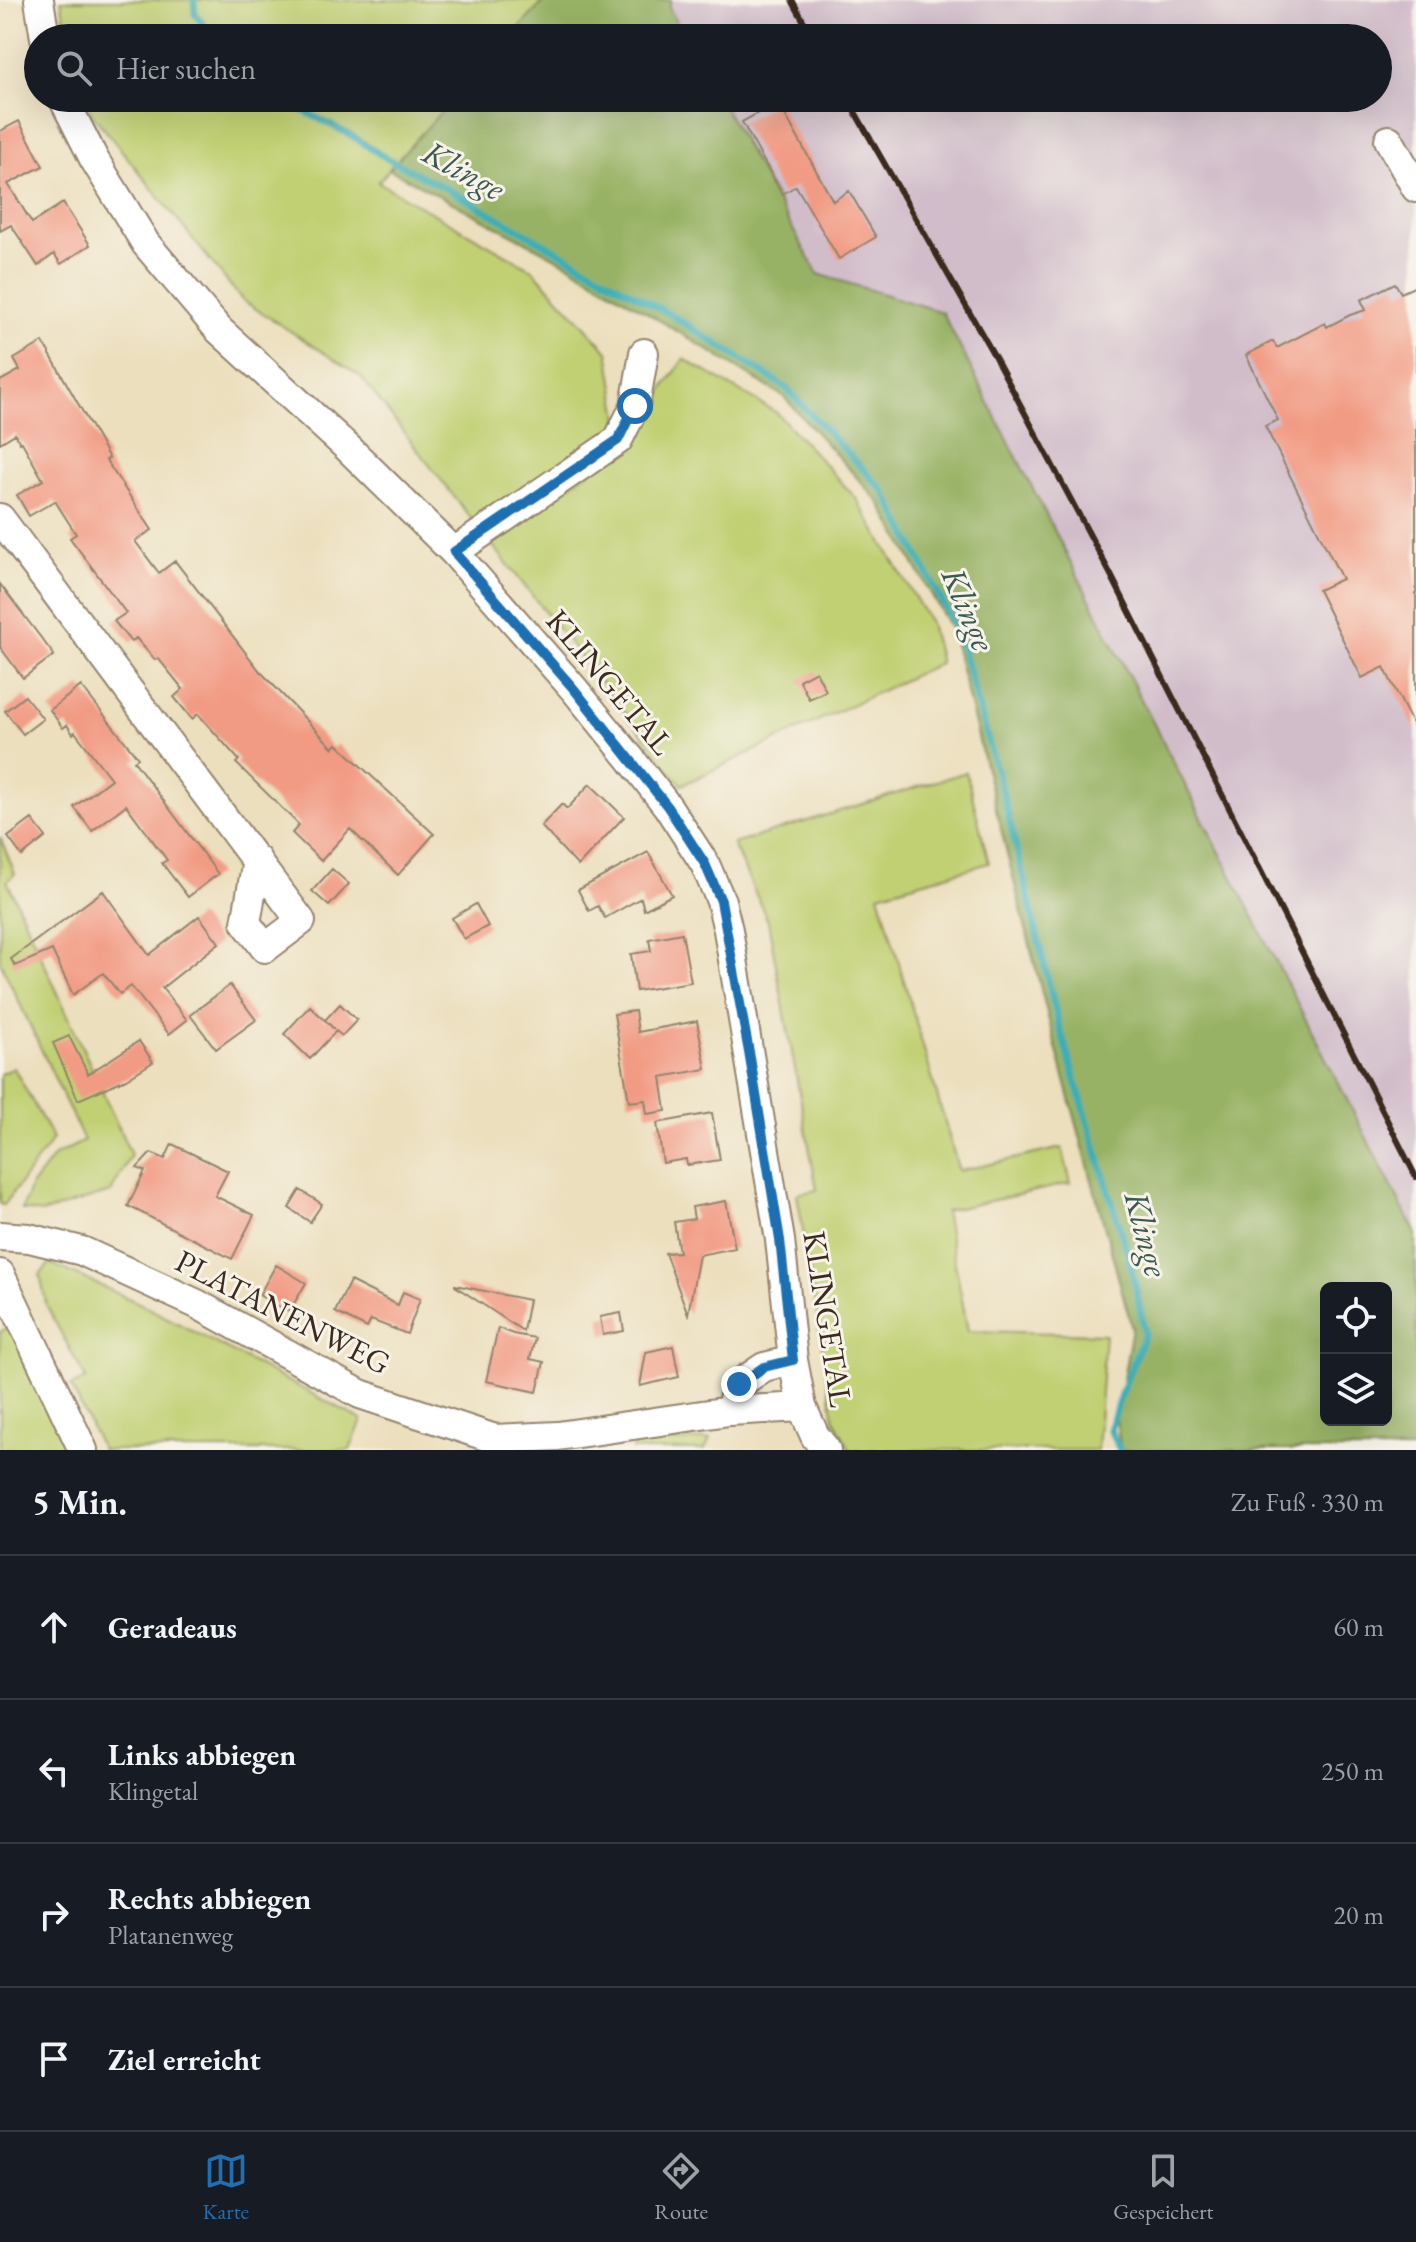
<!DOCTYPE html>
<html lang="de">
<head>
<meta charset="utf-8">
<style>
	body { margin:0; font-family:"EB Garamond",serif; background:#242831; color:#f1f3f6 }
	.controls { position:absolute; right:24px; bottom:24px; display:grid; overflow:hidden; border-radius:12px; box-shadow:0 8px 32px #0002 }
	.controls button { width:72px; height:72px; display:grid; place-items:center; padding:0; border:0; border-bottom:2px solid #363941; background:#171b24; color:#f1f3f6; font:40px sans-serif }
	.stop { position:absolute; width:24px; height:24px; margin:-18px; border:6px solid #1f6fb2; border-radius:50%; background:#fff }
	.stop.end { background:#1f6fb2; border-color:#fff; box-shadow:0 2px 8px #0008 }
	.list { margin:0; padding:0; list-style:none }
	h2 { display:flex; justify-content:space-between; align-items:center; height:104px; margin:0; padding:0 32px; font-size:34px }
	h2 small { font-size:26px; font-weight:400; color:#9ea1a6 }
	.list li { display:grid; grid-template-columns:52px 1fr auto; gap:24px; align-items:center; box-sizing:border-box; height:144px; padding:0 32px; border-top:2px solid #363941 }
	.list b { display:block; font-size:30px; white-space:nowrap }
	.list p { margin:0; font-size:26px; white-space:nowrap; color:#9ea1a6 }
	.list em { font-size:26px; font-style:normal; color:#9ea1a6 }
	.icon { flex:none; width:44px; height:44px; fill:none; stroke:currentColor; stroke-width:2; stroke-linecap:round; stroke-linejoin:round }
	.map { position:relative; flex:none; width:1416px; height:1450px; overflow:hidden }
	.search { position:absolute; background:#171b24; box-shadow:0 8px 32px #0002; left:24px; right:24px; top:24px; height:88px; display:flex; align-items:center; gap:20px; box-sizing:border-box; padding:0 28px; border-radius:44px; color:#9ea1a6; font-size:30px }
	.sheet { height:680px; background:#171b24 }
	nav { display:flex; justify-content:space-around; align-items:center; box-sizing:border-box; height:112px; border-top:2px solid #363941; background:#171b24; font-size:22px; color:#9ea1a6 }
	nav a { display:grid; justify-items:center; gap:4px }
	nav .on { color:#1f6fb2 }
	.map>svg:first-child { display:block }
</style>
</head>
<body>
<div class="map">
<svg width="1416" height="1450" viewBox="0 0 1416 1450">
	<rect width="100%" height="100%" fill="#f7f3e8"/>
	<filter id="ink" filterUnits="userSpaceOnUse"><feTurbulence type="fractalNoise" baseFrequency=".0125" numOctaves="2"/><feDisplacementMap in="SourceGraphic" scale="16" xChannelSelector="R" yChannelSelector="G"/><feConvolveMatrix kernelMatrix="1 2 1 2 8 2 1 2 1" color-interpolation-filters="sRGB"/></filter>
	<filter id="wash" filterUnits="userSpaceOnUse"><feTurbulence type="fractalNoise" baseFrequency=".006" numOctaves="4" result="noise"/><feDisplacementMap in="SourceGraphic" scale="32" xChannelSelector="R" yChannelSelector="G"/><feGaussianBlur stdDeviation="1.8" result="paint"/><feColorMatrix in="noise" values="0 0 0 0 0 0 0 0 0 0 0 0 0 0 0 0 0 1.4 0 .05"/><feComposite in="paint" operator="in"/></filter>
	<g filter="url(#wash)">
		<rect width="100%" height="100%" fill="#ecdfbd"/>
		<!-- industrial -->
		<path fill="#d1bdca" d="M671 0H1416V1234L942 312 818 274 719 98H1378V38H686L669 8Z"/>
		<!-- green -->
		<path fill="#c1d073" stroke="#7e7d48" stroke-width="2" d="M61 0H545L510 38H68Z
			M86 98H454L378 182 533 270 608 351 619 418 617 429 473 521 360 376 242 300 89 110Z
			M684 359 777 413 856 498 930 623 940 663 682 785 490 542 622 448Z
			M966 772 989 863 879 894 959 1171 1062 1148 1071 1183 945 1211 968 1331 1105 1334 1097 1450H850L834 1419 797 1194 817 1190 768 921 733 844Z
			M0 837 15 874 7 881 131 1155 111 1192 42 1213 22 1210 31 1186 54 1156 84 1141 0 961Z
			M14 1068 53 1139 4 1205 0 1204V1074Z
			M50 1263 141 1304 362 1420 350 1450H102L71 1386 86 1379 47 1307 40 1275Z
			M10 1326 67 1450H0V1332Z
			M710 1439 705 1450H632L636 1444Z"/>
		<!-- forest -->
		<path fill="#98b265" stroke="#6a6e42" stroke-width="2" fill-rule="evenodd" d="M545 0H671L669 8 686 38H510Z
			M454 98H719L818 274 942 312 1416 1234V1450H1121L1116 1419 1132 1328 1051 1029 951 629 879 502 784 397 571 266 389 169ZM1386 1288V1420H1326V1288Z"/>
		<g fill="none" stroke-linecap="round" stroke-linejoin="round">
			<!-- stream -->
			<path stroke="#3caeb6" stroke-width="7" d="M194 0 195 14 214 38
				M279 98 354 137 381 155 453 192 673 316 785 387 885 492 957 630 1004 797 1059 1025 1131 1265 1145 1333 1121 1394 1110 1430 1120 1450"/>
		</g>
		<g id="blocks">
			<!-- building -->
			<path fill="#f29b84" d="M778 102 833 201 849 191 876 237 839 259 796 186 782 194 742 122Z
				M19 121 43 166 8 184 32 223 63 203 90 245 61 264 54 254 38 266 11 225 0 231V131Z
				M1395 283 1401 293 1416 286V731L1384 667 1362 678 1318 590 1342 579 1265 426 1278 420 1246 355 1273 341 1277 348 1325 323 1327 327 1350 315 1366 310 1361 300Z
				M43 342 109 458 106 460 152 530 135 541 159 573 175 561 259 670 333 748 337 744 434 834 398 875 350 829 321 861 292 833 299 825 236 763 239 760 198 714 192 719 174 697 183 689 158 658 155 660 136 638 131 642 114 621 126 613 70 538 76 534 55 501 29 516 17 495 43 480 22 442 20 443 15 434 0 443V381L20 370 14 359Z
				M0 584 54 655 23 678 0 647Z
				M816 671 826 691 809 699 799 680Z
				M81 686 138 758 134 761 218 874 188 897 162 863 167 860 126 805 92 831 74 807 111 779 75 732 73 734 67 725 63 728 50 710Z
				M25 696 43 719 23 734 5 711Z
				M590 784 624 817 578 866 541 826 562 804 567 809Z
				M32 819 46 837 22 856 8 837Z
				M648 852 672 895 644 910 641 898 605 918 598 906 589 911 578 890Z
				M332 869 349 884 329 906 312 891Z
				M103 891 149 955 199 916 219 943 162 988 187 1020 169 1034 131 986 120 994 103 973 73 995 52 950 15 966 11 959Z
				M476 904 488 926 464 939 452 918Z
				M682 933 691 982 636 991 631 954 651 951 649 939Z
				M230 985 256 1020 216 1049 190 1015Z
				M340 1004 357 1020 342 1036 336 1031 310 1059 284 1034 310 1006 334 1029 325 1020Z
				M635 1011 638 1032 697 1021 706 1069 661 1077 666 1111 647 1114 645 1100 629 1102 614 1014Z
				M69 1036 88 1074 139 1041 153 1062 126 1079 78 1100 53 1043Z
				M712 1113 720 1160 687 1165 686 1159 663 1163 657 1123Z
				M172 1144 228 1171 215 1196 254 1215 232 1259 128 1206 145 1171 137 1168 151 1153 165 1159Z
				M300 1190 322 1204 310 1222 289 1208Z
				M726 1201 735 1248 699 1255 688 1314 665 1253 679 1252 674 1222 694 1219 692 1207Z
				M276 1265 306 1283 289 1312 259 1295Z
				M350 1281 398 1305 403 1292 420 1299 407 1334 371 1320 367 1328 335 1312Z
				M455 1285 529 1300 523 1331 455 1286Z
				M621 1313 624 1331 603 1335 600 1317Z
				M498 1328 513 1334 535 1338 530 1359 544 1362 537 1392 486 1381Z
				M673 1346 679 1377 640 1386 646 1352Z"/>
		</g>
	</g>
	<g filter="url(#ink)">
		<use href="#blocks" fill-opacity="0" stroke="#94846e" stroke-width="2"/>
		<g fill="none" stroke-linecap="round" stroke-linejoin="round">
			<!-- minor casing -->
			<g stroke="#94846e" stroke-width="32">
				<path id="minor" d="M39 0 45 38
					M63 98 94 159 146 244 219 330 348 448 454 552 574 689 630 758 668 807 705 864 721 901 728 930 780 1240 793 1360 802 1407 815 1436 826 1450
					M1389 140 1416 188
					M0 518 301 921 265 948 246 923 257 860
					M454 552 618 440 635 406 644 353
					M0 1236 29 1238 82 1251 197 1304 360 1394 495 1439 558 1436 729 1411 802 1407
					M0 1274 83 1450
					M729 1411 739 1384 764 1367 793 1360"/>
			</g>
			<!-- minor -->
			<use href="#minor" stroke="#fff" stroke-width="28"/>
			<!-- rail -->
			<path stroke="#3b2a1e" stroke-width="6" d="M792 0 813 38
				M847 98 995 357 1111 575 1416 1177"/>
		</g>
	</g>
	<g fill="none" stroke-linecap="round" stroke-linejoin="round" filter="url(#ink)">
		<!-- route -->
		<path stroke="#1f6fb2" stroke-width="10" d="M635 406 618 440 454 552 574 689 668 807 705 864 721 901 749 1052 780 1240 793 1360 764 1367 739 1384"/>
	</g>
	<g text-anchor="middle" stroke-width="6" stroke-linejoin="round" paint-order="stroke">
		<!-- street labels -->
		<g font-size="32" fill="#3b2a1e" stroke="#f7f3e8">
			<text transform="translate(610 682) rotate(50)" y="11">KLINGETAL</text>
			<text transform="translate(283 1312) rotate(27)" y="11">PLATANENWEG</text>
			<text transform="translate(828 1319) rotate(81)" y="11">KLINGETAL</text>
		</g>
		<!-- water labels -->
		<g font-size="34" font-style="italic" fill="#3b5853" stroke="#f7f3e8">
			<text transform="translate(464 170) rotate(29)" y="12">Klinge</text>
			<text transform="translate(969 609) rotate(67)" y="12">Klinge</text>
			<text transform="translate(1147 1234) rotate(75)" y="12">Klinge</text>
		</g>
	</g>
</svg>
<div class="controls">
<button><svg class="icon" aria-label="locate" viewBox="0 0 24 24"><circle cx="12" cy="12" r="6"/><path d="M12 2v4M12 18v4M2 12h4M18 12h4"/></svg></button>
<button><svg class="icon" aria-label="layers" viewBox="0 0 24 24"><path d="M12 4l9 5-9 5-9-5zM3 14l9 5 9-5"/></svg></button>
</div>
<div class="stop" style="left:635px;top:406px"></div>
<div class="stop end" style="left:739px;top:1384px"></div>
<div class="search"><svg class="icon" aria-label="search" viewBox="0 0 24 24"><circle cx="10" cy="10" r="6"/><path d="M15 15l6 6"/></svg>Hier suchen</div>
</div>
<section class="sheet">
<h2>5 Min.<small>Zu Fuß · 330 m</small></h2>
<ul class="list">
<li><svg class="icon" aria-label="ahead" viewBox="0 0 24 24"><path d="M12 20V5M6 11l6-6 6 6"/></svg><div><b>Geradeaus</b></div><em>60 m</em></li>
<li><svg class="icon" aria-label="left" viewBox="0 0 24 24"><path d="M17 20v-9H6M10 6l-5 5 5 5"/></svg><div><b>Links abbiegen</b><p>Klingetal</p></div><em>250 m</em></li>
<li><svg class="icon" aria-label="right" viewBox="0 0 24 24"><path d="M7 20v-9h11M14 6l5 5-5 5"/></svg><div><b>Rechts abbiegen</b><p>Platanenweg</p></div><em>20 m</em></li>
<li><svg class="icon" aria-label="arrive" viewBox="0 0 24 24"><path d="M6 21V4h12l-3 4 3 4H6"/></svg><div><b>Ziel erreicht</b></div></li>
</ul>
</section>
<nav>
<a class="on"><svg class="icon" aria-label="map" viewBox="0 0 24 24"><path d="M3 6l6-2 6 2 6-2v14l-6 2-6-2-6 2zM9 4v14M15 6v14"/></svg>Karte</a>
<a><svg class="icon" aria-label="directions" viewBox="0 0 24 24"><path d="M12 3l9 9-9 9-9-9zM9 14v-3h6M13 9l2 2-2 2"/></svg>Route</a>
<a><svg class="icon" aria-label="saved" viewBox="0 0 24 24"><path d="M7 4h10v16l-5-4-5 4z"/></svg>Gespeichert</a>
</nav>
</body>
</html>
